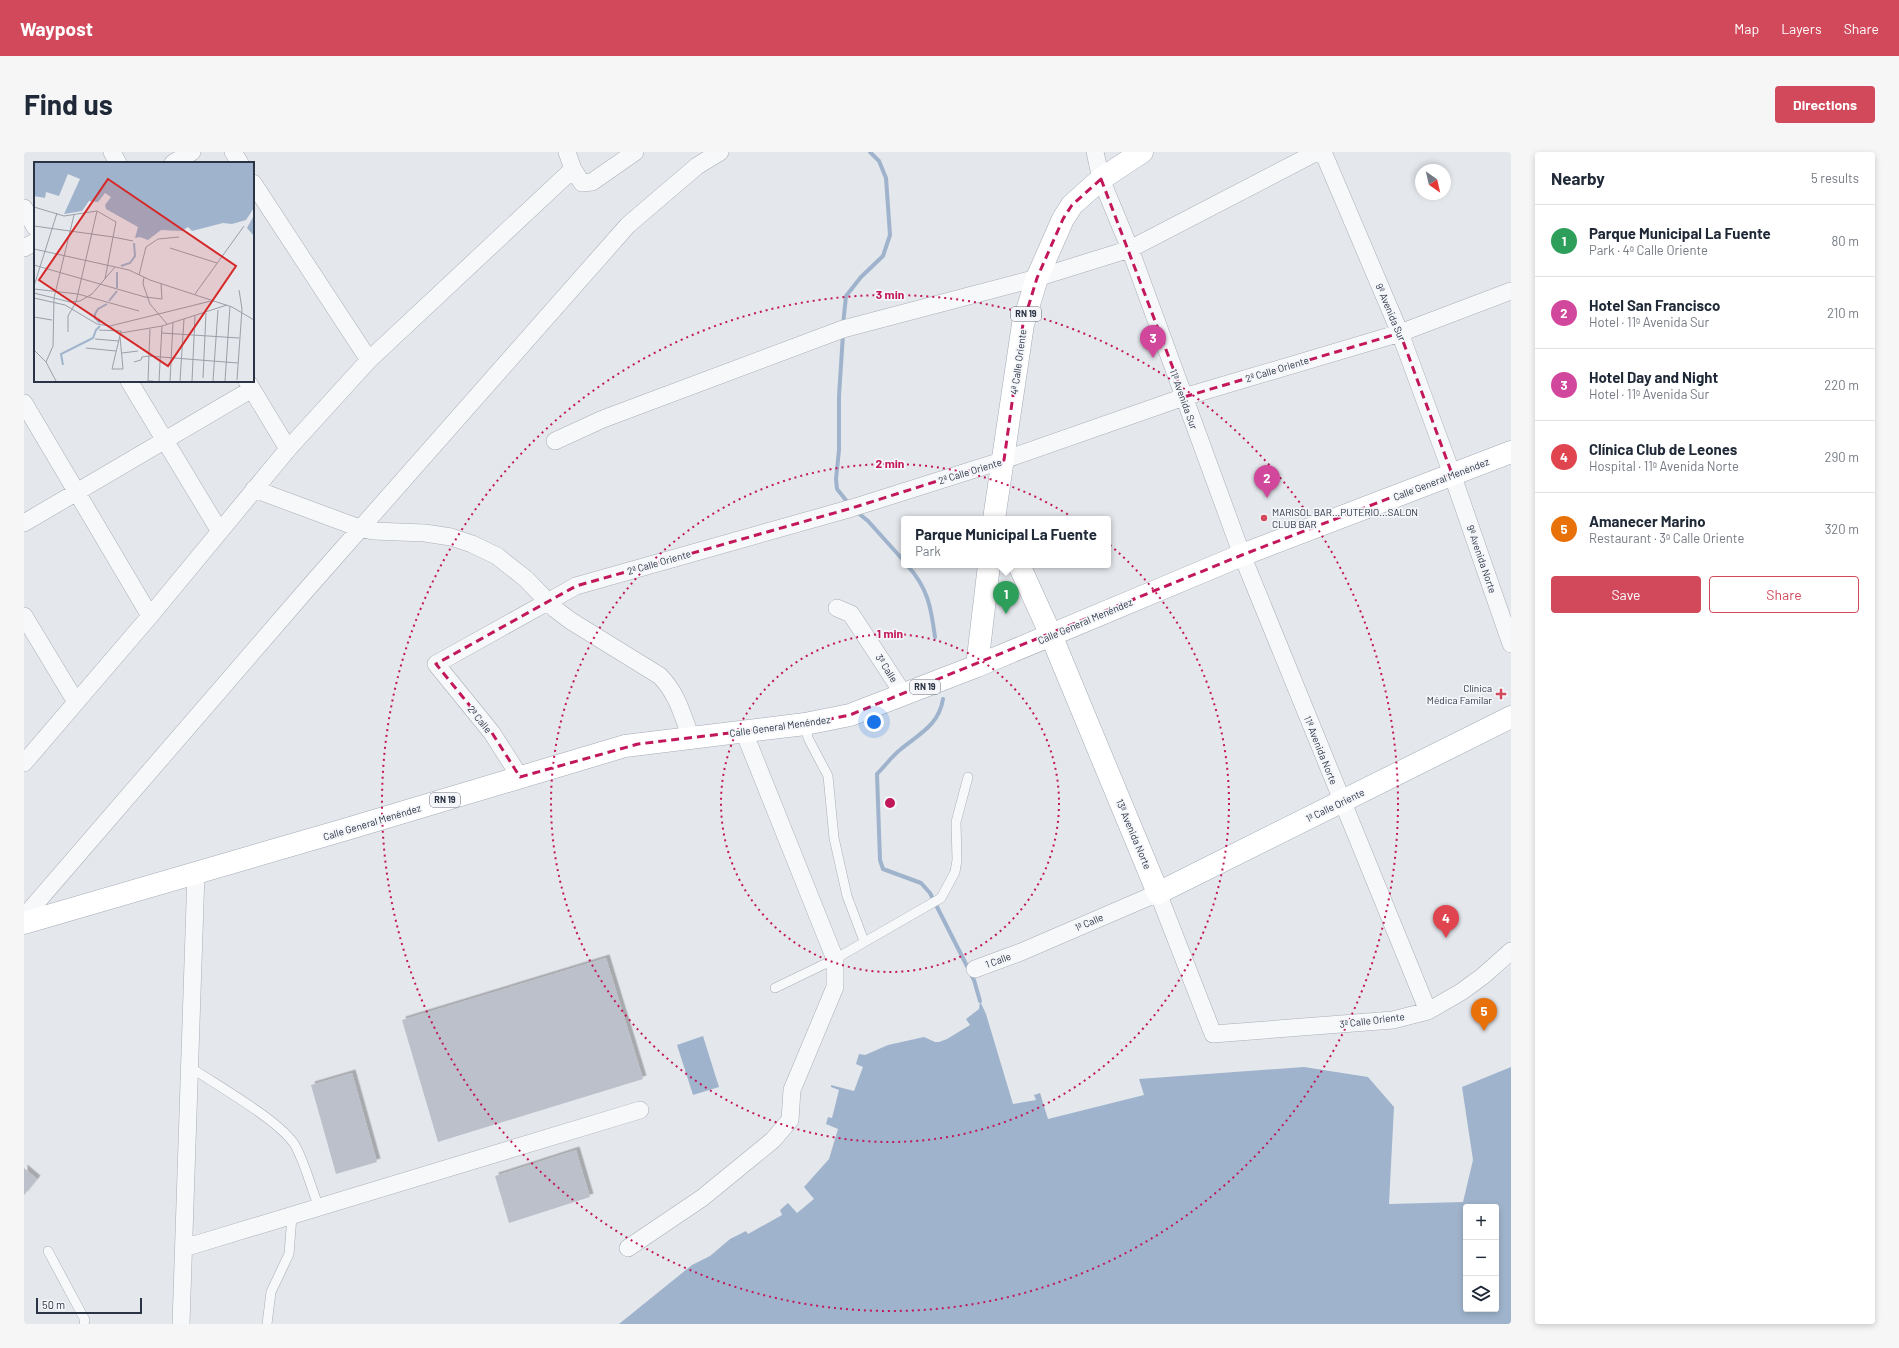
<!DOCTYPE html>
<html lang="en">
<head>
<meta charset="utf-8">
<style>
	body { margin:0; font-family:Barlow,sans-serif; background:#f6f6f7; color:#1f2937 }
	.controls { position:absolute; right:12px; bottom:12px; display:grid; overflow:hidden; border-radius:4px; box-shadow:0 2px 6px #0003 }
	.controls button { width:36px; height:36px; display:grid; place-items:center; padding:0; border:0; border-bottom:1px solid #e0e1e3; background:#fff; color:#1f2937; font:20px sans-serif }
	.compass { position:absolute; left:1391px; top:12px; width:36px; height:36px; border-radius:50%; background:#fff; box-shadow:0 2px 6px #0003; rotate:146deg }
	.scale { position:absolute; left:12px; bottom:10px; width:106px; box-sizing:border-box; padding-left:4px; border:2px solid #2b3445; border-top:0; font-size:11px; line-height:14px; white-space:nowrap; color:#2b3445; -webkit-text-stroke:3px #f4f6f9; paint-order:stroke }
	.you { position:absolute; left:850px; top:570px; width:14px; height:14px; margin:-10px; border:3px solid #fff; border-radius:50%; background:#1a73e8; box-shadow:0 0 0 6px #1a73e833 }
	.badge { display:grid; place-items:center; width:26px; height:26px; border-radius:50%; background:#d1495b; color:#fff; font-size:13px; font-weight:700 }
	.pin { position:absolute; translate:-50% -33px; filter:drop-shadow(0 1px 2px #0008) }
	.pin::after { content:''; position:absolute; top:21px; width:14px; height:12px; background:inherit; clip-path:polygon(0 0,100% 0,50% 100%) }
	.popup { position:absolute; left:877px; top:364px; width:210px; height:52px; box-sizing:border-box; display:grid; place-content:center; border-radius:4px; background:#fff; filter:drop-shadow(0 1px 3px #0005); font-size:13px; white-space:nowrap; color:#747a83 }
	.popup b { font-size:15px; color:#1f2937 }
	.popup::after { content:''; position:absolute; left:50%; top:100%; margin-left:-8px; border:8px solid transparent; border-top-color:#fff }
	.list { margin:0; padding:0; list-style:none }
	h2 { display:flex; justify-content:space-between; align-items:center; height:52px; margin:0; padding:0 16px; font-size:17px }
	h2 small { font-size:13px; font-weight:400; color:#747a83 }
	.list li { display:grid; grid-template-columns:26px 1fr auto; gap:12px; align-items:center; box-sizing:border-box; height:72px; padding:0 16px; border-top:1px solid #e0e1e3 }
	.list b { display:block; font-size:15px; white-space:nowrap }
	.list p { margin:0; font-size:13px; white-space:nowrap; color:#747a83 }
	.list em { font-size:13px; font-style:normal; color:#747a83 }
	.actions { display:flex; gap:8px; padding:12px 16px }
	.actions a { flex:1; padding:9px 0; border:1px solid #d1495b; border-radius:4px; text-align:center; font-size:14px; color:#d1495b }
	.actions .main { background:#d1495b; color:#fff }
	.icon { flex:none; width:22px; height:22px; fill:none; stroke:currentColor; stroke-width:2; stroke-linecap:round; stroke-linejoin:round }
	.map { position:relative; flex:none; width:1487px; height:1172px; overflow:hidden; border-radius:4px }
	header { display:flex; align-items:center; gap:24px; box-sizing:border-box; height:56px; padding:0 20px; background:#d1495b; color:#fff }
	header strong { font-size:19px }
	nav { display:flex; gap:22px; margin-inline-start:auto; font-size:14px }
	.intro { display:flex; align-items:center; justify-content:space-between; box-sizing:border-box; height:96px; padding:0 24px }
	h1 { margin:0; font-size:28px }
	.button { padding:10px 18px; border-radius:4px; background:#d1495b; color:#fff; font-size:14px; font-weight:700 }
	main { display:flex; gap:24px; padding:0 24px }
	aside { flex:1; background:#fff; border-radius:4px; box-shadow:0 2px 6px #0003 }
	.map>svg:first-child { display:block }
</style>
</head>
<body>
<header>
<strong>Waypost</strong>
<nav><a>Map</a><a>Layers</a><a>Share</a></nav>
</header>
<div class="intro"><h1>Find us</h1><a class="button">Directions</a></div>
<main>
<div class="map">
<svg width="1487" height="1172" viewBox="0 0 1487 1172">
	<defs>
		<filter id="shadow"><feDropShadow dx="3.5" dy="-3.5" stdDeviation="0" flood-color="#0004"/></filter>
	</defs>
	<rect width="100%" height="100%" fill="#e4e7ec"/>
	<!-- water -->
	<path fill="#9fb4cc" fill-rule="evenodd" d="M956 849 962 862 989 952 1012 948 1010 943 1016 941 1024 967 1120 943 1115 927 1280 915 1344 925 1370 955 1365 1052 1439 1050 1449 1008 1438 935 1487 915V1172H595L668 1113 686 1104 706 1087 722 1079 724 1082 758 1063 756 1058 764 1051 773 1061 790 1047 780 1035 805 1007 814 977 802 972 804 965 808 966 815 938 807 935V933L830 939 839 915 832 912 835 902 841 903 864 893 900 885 911 890H915L923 887 946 873 942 867 955 857ZM1442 1055H1472V1157H1442Z
		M679 884 695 935 669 943 653 893Z"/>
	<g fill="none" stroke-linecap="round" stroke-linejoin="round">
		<!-- stream -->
		<path stroke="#9fb4cc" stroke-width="4" d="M819 173 822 144 837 125 859 104 866 83 862 26 855 9 846 0
			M819 182 815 244V298L812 327 813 337 825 352
			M833 360 844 369 880 409
			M883 413C904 436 907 455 911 485
			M919 547C915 573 895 582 877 597 868 604 861 614 853 622L856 708 859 717 897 731 906 741 950 828 956 849"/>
	</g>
	<!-- building -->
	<path fill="#bbc0ca" filter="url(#shadow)" d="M582 806 619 927 414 990 378 868Z
		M328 921 353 1010 312 1022 287 933Z
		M552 998 566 1045 485 1071 471 1024Z
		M0 1016 13 1027 0 1043Z"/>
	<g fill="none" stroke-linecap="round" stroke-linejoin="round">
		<!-- lane casing -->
		<g stroke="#a9aeb7" stroke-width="10">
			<path id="lane" d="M781 572 784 586 804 624 810 686 823 744 840 789
				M751 836 811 807 917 746 931 720 933 708 932 670 944 625
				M166 915C192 933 259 970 272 995 282 1014 287 1036 295 1055
				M24 1099 61 1168 60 1172
				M243 1172 247 1140 265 1102 268 1064"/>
		</g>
		<!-- street casing -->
		<g stroke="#a9aeb7" stroke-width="18">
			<path id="street" d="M88 0 94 11
				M209 0 216 11
				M543 0 549 17 558 31 568 30 611 0
				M1071 0 1077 27 1106 97 1218 403 1404 859
				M1299 0 1376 181 1428 322 1487 492
				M149 11 168 0
				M229 31 345 208
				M0 56 11 75
				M0 96 11 90
				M105 229 195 378
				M223 229 264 297
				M0 251 126 464
				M531 289 579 267 819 177 1013 126 1106 97 1293 0
				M230 337 338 377 349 379 401 381 427 385 448 392 473 404 502 427 531 457 547 469 636 524C654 543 658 562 667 586
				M0 371 228 237
				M813 456 827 462 880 543
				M0 464 52 550
				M0 611 126 464 264 297 345 208 549 17
				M496 625 468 581 412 512 552 434 828 356 980 308 1160 245 1376 181 1487 139
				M0 765 284 436 604 73 673 14 696 0
				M951 817 997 800 1134 741 1189 882 1369 868 1404 859 1437 840 1459 824 1487 799
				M160 1096 616 958
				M604 1096 678 1046 749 988 766 968 768 938 811 835V807L720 580
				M157 1172 172 721"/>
		</g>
		<!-- primary casing -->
		<g stroke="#a3abb8" stroke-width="23">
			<path id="primary" d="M970 367 999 172 1013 126 1039 67 1048 53 1077 27 1118 0
				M995 413 1027 483 1134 741 1487 565
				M953 514 965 413
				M0 771 323 677 601 594 781 572 826 563 953 514 1218 403 1487 300"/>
		</g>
		<!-- lane -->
		<use href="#lane" stroke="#f7f8fa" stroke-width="9"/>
		<!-- street -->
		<use href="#street" stroke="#f7f8fa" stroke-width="17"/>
		<!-- primary -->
		<use href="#primary" stroke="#fff" stroke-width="22"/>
	</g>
	<!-- marked area -->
	<path fill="none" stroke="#c2185b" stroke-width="3" stroke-dasharray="8 5" stroke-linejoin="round" d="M1077 27 1160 245 1376 181 1428 322 1218 403 826 563 781 572 614 592 496 625 468 581 412 512 552 434 828 356 980 308 999 172 1013 126 1039 67 1048 53Z"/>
	<!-- distance rings -->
	<g fill="none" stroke="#c2185b" stroke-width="2" stroke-dasharray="2 4">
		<circle cx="866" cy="651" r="169"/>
		<circle cx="866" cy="651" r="339"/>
		<circle cx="866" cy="651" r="508"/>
	</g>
	<!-- markers -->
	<g fill="#d1495b" stroke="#f4f6f9" stroke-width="1.5">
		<circle cx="1240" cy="366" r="4"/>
		<path d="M1475 536h4v4h4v4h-4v4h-4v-4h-4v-4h4z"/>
	</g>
	<g text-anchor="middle" stroke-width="3.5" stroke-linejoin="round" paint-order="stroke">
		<!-- shield labels -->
		<g fill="#f4f6f9" stroke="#676e7b" stroke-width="1">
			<rect x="987" y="155" width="30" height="14" rx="3"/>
			<rect x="886" y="528" width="30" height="14" rx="3"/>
			<rect x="406" y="641" width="30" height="14" rx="3"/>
		</g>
		<g font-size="9" font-weight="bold" fill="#2b3445">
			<text x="1002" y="165">RN 19</text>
			<text x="901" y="538">RN 19</text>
			<text x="421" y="651">RN 19</text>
		</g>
		<!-- street labels -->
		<g font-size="10" fill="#2b3445" stroke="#f4f6f9">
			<text transform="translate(1367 160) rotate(67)" y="4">9ª Avenida Sur</text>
			<text transform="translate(994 210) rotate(-82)" y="4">4ª Calle Oriente</text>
			<text transform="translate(1253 217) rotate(-17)" y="4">2ª Calle Oriente</text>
			<text transform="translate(1160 247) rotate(70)" y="4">11ª Avenida Sur</text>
			<text transform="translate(946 319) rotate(-17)" y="4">2ª Calle Oriente</text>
			<text transform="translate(1417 327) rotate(-21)" y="4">Calle General Menéndez</text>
			<text transform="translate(1458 407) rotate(71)" y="4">9ª Avenida Norte</text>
			<text transform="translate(635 410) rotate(-16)" y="4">2ª Calle Oriente</text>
			<text transform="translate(1061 469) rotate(-23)" y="4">Calle General Menéndez</text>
			<text transform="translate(863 516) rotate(57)" y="4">3ª Calle</text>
			<text transform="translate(456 567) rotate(51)" y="4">2ª Calle</text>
			<text transform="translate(756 574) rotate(-8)" y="4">Calle General Menéndez</text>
			<text transform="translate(1297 598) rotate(68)" y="4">11ª Avenida Norte</text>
			<text transform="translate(1311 653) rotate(-26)" y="4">1ª Calle Oriente</text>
			<text transform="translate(348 670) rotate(-17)" y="4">Calle General Menéndez</text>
			<text transform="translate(1110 682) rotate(67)" y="4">13ª Avenida Norte</text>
			<text transform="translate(1065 770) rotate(-23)" y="4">1ª Calle</text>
			<text transform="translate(974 808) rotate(-20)" y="4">1 Calle</text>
			<text transform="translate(1348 868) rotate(-7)" y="4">3ª Calle Oriente</text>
		</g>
		<!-- poi labels -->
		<g font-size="10" fill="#2b3445" stroke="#f4f6f9" text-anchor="start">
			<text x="1248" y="364">MARISOL BAR...PUTERIO...SALON<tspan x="1248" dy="12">CLUB BAR</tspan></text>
			<text x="1468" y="540" text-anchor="end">Clínica<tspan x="1468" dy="12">Médica Familar</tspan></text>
		</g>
	</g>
	<!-- overview -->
	<g transform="translate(10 10)">
		<rect width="220" height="220" fill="#e4e7ec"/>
		<path d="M0 1H220V46L212 58 198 62 189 61 158 69 154 65 148 69 127 68 114 78 106 75 101 76 104 65 72 47 71 43 77 35 71 31 64 40 55 39 48 49 30 52 46 17 34 12 25 34 12 30 11 36 0 34ZM220 53V74L213 66Z" fill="#9fb4cc"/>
		<path fill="none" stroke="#9fb4cc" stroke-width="2" d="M87 104 96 101 101 94 100 81M83 126V110M75 139 83 129M66 161 61 156V152L64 147 73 142M29 203 27 192 59 176 62 168 66 164"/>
		<path fill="none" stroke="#9a9fa9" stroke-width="1" d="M0 45 30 54 63 49 82 60 79 75 99 79M0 64 79 75 71 117M136 86 183 101M0 87 95 108 116 118 198 145 220 158M0 103 111 135 128 137 127 122M105 113 112 85 124 77 145 75M110 115 109 122 116 142 133 162M0 124 23 51M0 127 44 132 105 149M0 131 36 140 46 139 58 132 81 105M161 132 210 64M0 136 31 143 63 162 76 164 177 139M0 155 18 158M116 167 114 219H119M65 168 87 169 78 207H89L86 175M34 170V154L42 140 63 49M87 171 128 164 193 143M128 171 205 176M61 177 85 179M52 186 82 189M0 188 12 200 22 219M88 191 104 189M12 200 19 184 20 136 40 53M100 200 107 198 108 195 115 194 204 201M169 216 172 151M203 218 208 147 205 128M125 219 128 164M136 219 139 161M146 219 150 157M158 219 161 154M179 219 184 148M191 219 196 144"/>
		<path fill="#d62828" fill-opacity="0.15" stroke="#d62828" stroke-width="2" d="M74 17 202 104 134 204 5 118Z"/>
		<rect width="220" height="220" fill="none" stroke="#2b3445" stroke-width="2"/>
	</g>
	<circle cx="866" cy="651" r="6" fill="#c2185b" stroke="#f4f6f9" stroke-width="2"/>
	<g font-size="12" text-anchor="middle" font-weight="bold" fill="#c2185b" stroke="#f4f6f9" stroke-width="3.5" stroke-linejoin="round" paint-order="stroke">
		<text x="866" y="147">3 min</text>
		<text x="866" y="316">2 min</text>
		<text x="866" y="486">1 min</text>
	</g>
</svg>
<div class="controls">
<button>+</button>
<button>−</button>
<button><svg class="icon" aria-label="layers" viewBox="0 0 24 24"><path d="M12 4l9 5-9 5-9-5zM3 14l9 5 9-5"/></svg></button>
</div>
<svg class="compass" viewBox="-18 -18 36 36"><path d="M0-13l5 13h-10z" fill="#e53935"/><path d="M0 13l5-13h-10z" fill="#747a83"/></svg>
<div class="scale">50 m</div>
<div class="you"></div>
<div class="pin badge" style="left:982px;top:462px;background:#2e9e5b">1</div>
<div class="popup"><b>Parque Municipal La Fuente</b>Park</div>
<div class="pin badge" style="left:1243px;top:346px;background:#d1479c">2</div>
<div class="pin badge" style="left:1129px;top:206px;background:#d1479c">3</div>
<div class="pin badge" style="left:1422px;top:786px;background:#e0444e">4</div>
<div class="pin badge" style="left:1460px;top:879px;background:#e8710a">5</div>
</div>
<aside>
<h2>Nearby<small>5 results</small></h2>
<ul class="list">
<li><span class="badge" style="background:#2e9e5b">1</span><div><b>Parque Municipal La Fuente</b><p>Park · 4ª Calle Oriente</p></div><em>80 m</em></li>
<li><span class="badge" style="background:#d1479c">2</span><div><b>Hotel San Francisco</b><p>Hotel · 11ª Avenida Sur</p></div><em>210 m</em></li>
<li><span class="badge" style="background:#d1479c">3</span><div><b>Hotel Day and Night</b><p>Hotel · 11ª Avenida Sur</p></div><em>220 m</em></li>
<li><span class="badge" style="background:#e0444e">4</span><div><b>Clínica Club de Leones</b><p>Hospital · 11ª Avenida Norte</p></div><em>290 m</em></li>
<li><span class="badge" style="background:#e8710a">5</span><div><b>Amanecer Marino</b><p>Restaurant · 3ª Calle Oriente</p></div><em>320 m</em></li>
</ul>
<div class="actions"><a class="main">Save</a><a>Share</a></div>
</aside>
</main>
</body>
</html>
